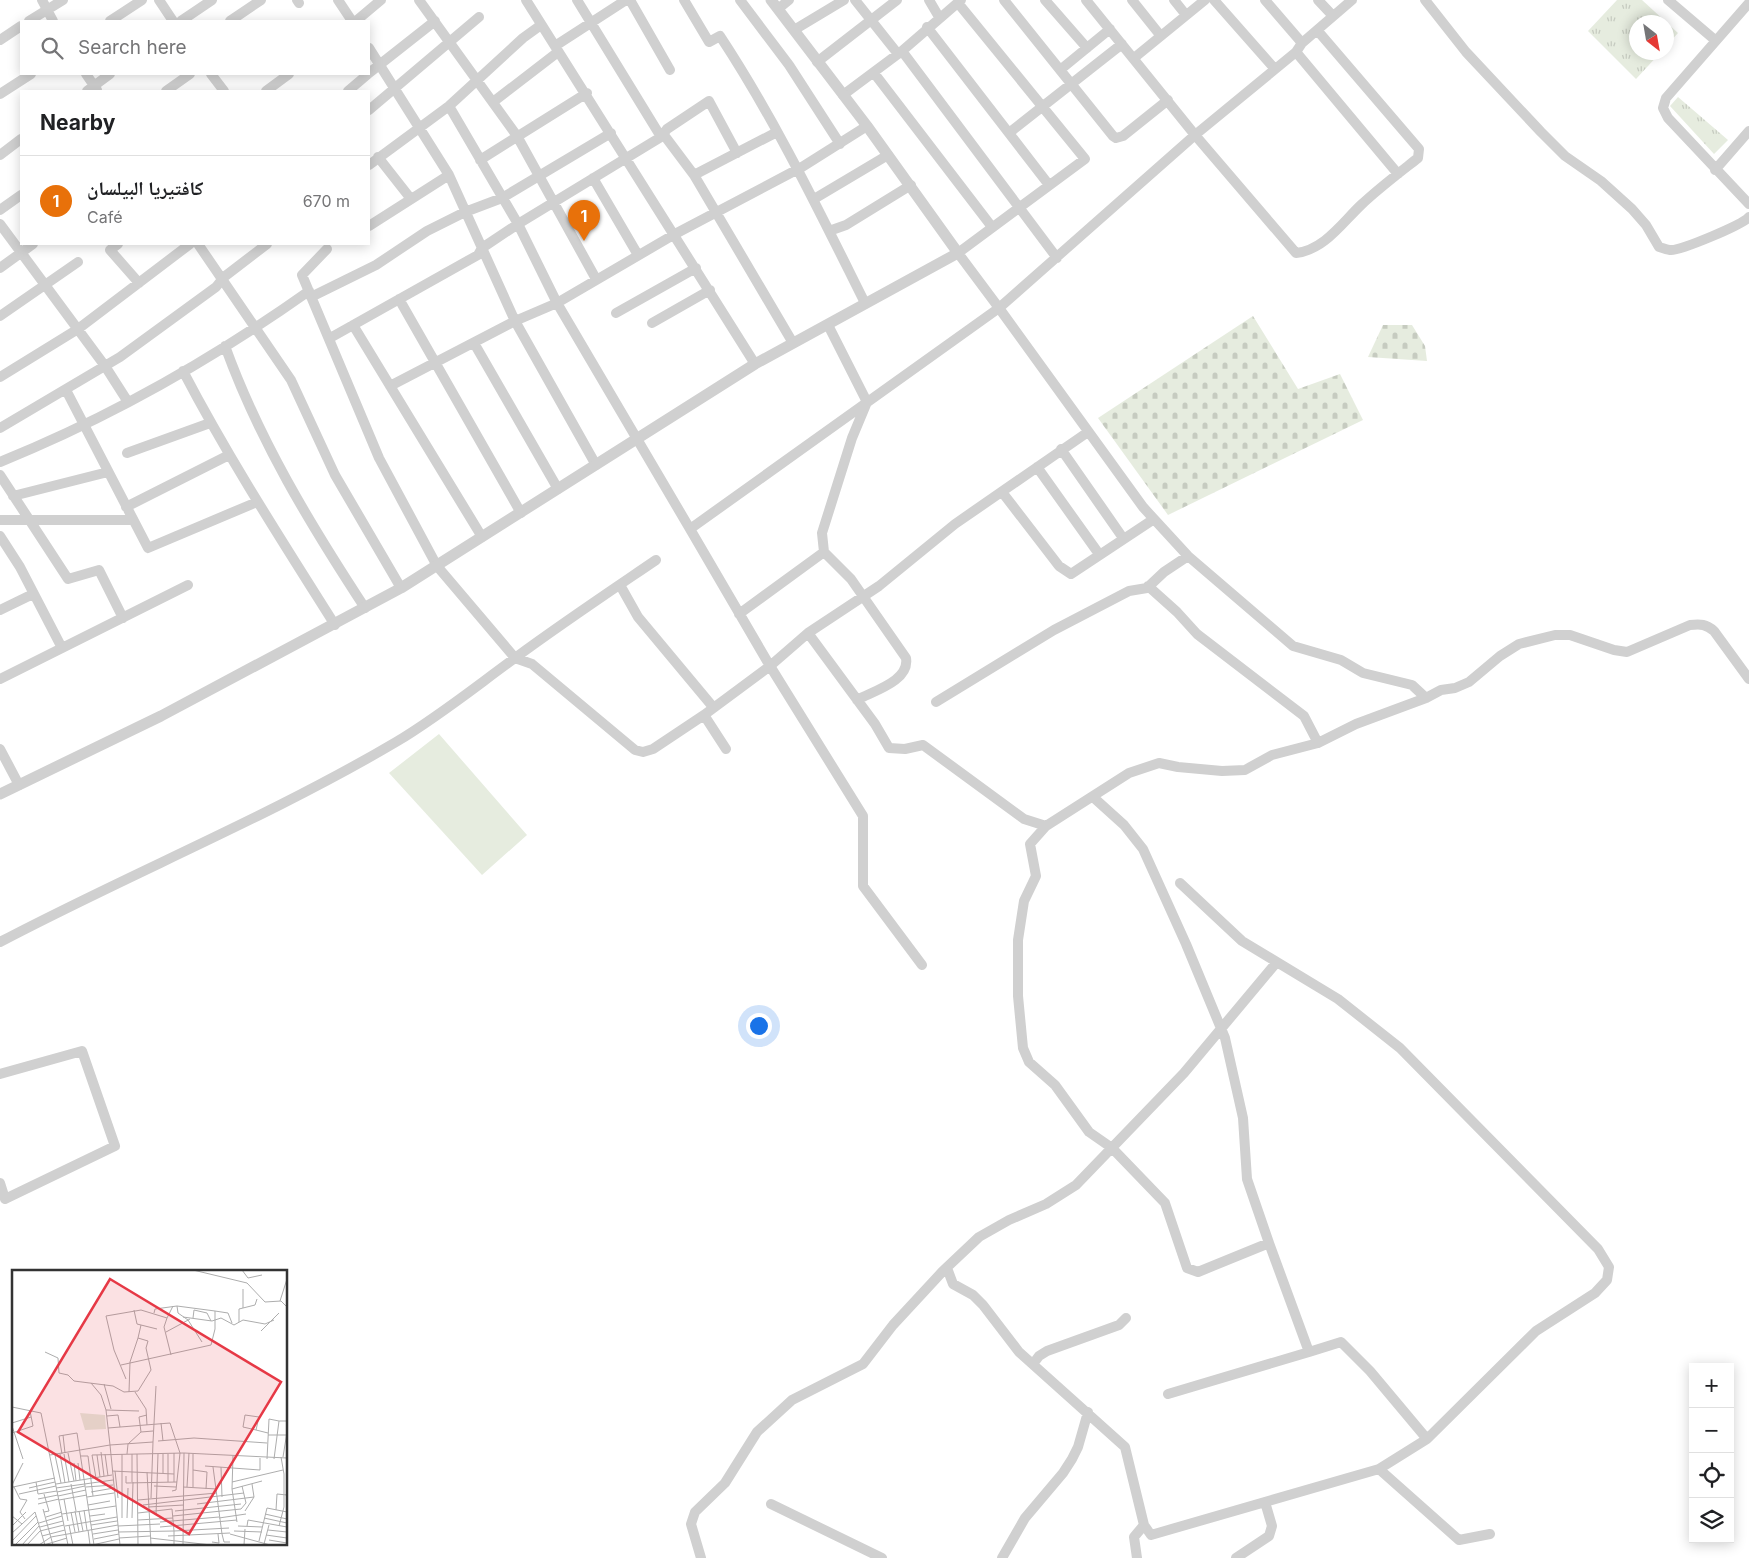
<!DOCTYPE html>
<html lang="en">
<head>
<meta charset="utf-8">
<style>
	body { margin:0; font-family:Inter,"Noto Naskh Arabic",sans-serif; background:#f2f2f2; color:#202124 }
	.controls { position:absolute; right:15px; bottom:15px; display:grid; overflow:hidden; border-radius:0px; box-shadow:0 2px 12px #0003 }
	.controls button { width:45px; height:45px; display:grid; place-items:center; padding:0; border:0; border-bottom:1px solid #e0e0e0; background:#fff; color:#202124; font:25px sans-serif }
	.compass { position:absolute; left:1629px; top:15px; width:45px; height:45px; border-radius:50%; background:#fff; box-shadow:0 2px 12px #0003; rotate:149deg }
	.you { position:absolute; left:758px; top:1025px; width:18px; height:18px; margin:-12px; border:4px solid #fff; border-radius:50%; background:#1a73e8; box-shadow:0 0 0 8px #1a73e833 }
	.badge { display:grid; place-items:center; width:32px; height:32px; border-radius:50%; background:#7c3aed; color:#fff; font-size:16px; font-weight:700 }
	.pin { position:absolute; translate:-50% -41px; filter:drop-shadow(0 1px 2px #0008) }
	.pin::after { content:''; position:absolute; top:26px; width:18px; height:15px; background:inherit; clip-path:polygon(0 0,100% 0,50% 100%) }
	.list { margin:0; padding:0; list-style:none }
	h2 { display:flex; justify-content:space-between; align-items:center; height:65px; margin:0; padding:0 20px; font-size:21px }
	h2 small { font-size:16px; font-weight:400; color:#757577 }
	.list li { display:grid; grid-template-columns:32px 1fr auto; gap:15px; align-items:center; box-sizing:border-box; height:90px; padding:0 20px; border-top:1px solid #e0e0e0 }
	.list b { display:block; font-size:19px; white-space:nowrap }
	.list p { margin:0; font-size:16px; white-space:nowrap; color:#757577 }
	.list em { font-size:16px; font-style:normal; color:#757577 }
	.icon { flex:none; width:28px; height:28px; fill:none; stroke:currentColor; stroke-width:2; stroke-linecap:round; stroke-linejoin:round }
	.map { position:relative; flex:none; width:1749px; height:1558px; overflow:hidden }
	.search { position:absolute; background:#fff; box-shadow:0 2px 12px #0003; left:20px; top:20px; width:350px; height:55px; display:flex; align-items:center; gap:12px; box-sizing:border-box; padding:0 18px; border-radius:0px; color:#757577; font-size:19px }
	.panel { position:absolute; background:#fff; box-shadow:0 2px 12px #0003; left:20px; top:90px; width:350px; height:155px; border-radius:0px }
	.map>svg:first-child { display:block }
</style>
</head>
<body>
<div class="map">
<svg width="1749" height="1558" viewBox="0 0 1749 1558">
	<defs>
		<pattern id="grass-tufts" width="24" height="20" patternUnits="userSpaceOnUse" patternTransform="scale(1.25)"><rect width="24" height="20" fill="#e6ecdf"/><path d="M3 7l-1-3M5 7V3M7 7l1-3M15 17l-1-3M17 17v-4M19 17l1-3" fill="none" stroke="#c6cbc0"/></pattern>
		<pattern id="cemetery-stones" width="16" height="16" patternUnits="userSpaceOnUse" patternTransform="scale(1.25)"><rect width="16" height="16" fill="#e6ecdf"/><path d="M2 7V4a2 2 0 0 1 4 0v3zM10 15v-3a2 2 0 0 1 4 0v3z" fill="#c6cbc0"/></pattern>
	</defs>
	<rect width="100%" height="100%" fill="#fff"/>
	<!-- grass -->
	<path fill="url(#grass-tufts)" d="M1617 0H1642L1678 33 1667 45 1666 22H1636V52L1660 53 1636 79 1588 31Z
		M1678 97 1728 140 1714 154 1670 106Z"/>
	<!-- cemetery -->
	<path fill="url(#cemetery-stones)" d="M1253 316 1298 389 1340 374 1363 420 1168 515 1098 418Z
		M1383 325H1412L1425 346 1427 361 1368 357Z"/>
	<!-- green -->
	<path fill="#e6ecdf" d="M439 734 527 835 482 875 389 773Z"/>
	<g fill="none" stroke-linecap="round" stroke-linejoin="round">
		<!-- minor -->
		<path stroke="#d0d0d0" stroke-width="10" d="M42 0 53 21
			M159 0 173 21
			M297 0 299 3
			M338 0 352 21
			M419 0 517 136 596 279
			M526 0 755 364
			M577 0 661 137
			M630 0 670 70
			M684 0 709 42 720 36C776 121 820 213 865 303
			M740 0 789 65 840 144
			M855 0 898 54
			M929 0 939 17
			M1004 0 1113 136 1116 138 1123 136 1168 100
			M1045 0 1087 48
			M1086 0 1195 135 1296 253C1324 250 1342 223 1361 205 1379 188 1399 173 1418 158L1419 149 1317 30
			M1132 0 1160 35
			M1174 0 1186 15
			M1214 0 1274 68
			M1265 0 1302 43
			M1318 0 1333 16
			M1352 0 1302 43 1296 52 1195 135 999 308 1143 507 1188 556 1293 646 1341 660 1363 673 1412 685 1426 698
			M1425 0 1466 52 1541 132 1565 156 1601 181 1632 209 1646 225 1659 247C1663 248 1668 250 1671 250 1682 250 1742 225 1749 217
			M1668 0 1715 40
			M1749 3 1666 98 1663 108 1668 118 1749 204
			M778 9 789 0
			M29 21 63 0
			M110 21 142 0
			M181 21 212 0
			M230 21 261 0
			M356 21 381 0
			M927 27 1049 185
			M794 30 844 0
			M0 40 21 26
			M555 46 626 0
			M369 48 449 175 515 321 596 465
			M902 51 1057 258
			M1296 52 1398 174
			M1134 58 1205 0
			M817 62 897 0
			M1060 70 1110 29
			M369 73 435 21
			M874 73 992 227
			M86 74 97 90
			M211 74 224 91
			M87 91 110 74
			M166 91 190 74
			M266 91 289 74
			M348 91 368 74
			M0 94 31 74
			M843 95 902 51 961 0
			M493 102 558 52
			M449 106 518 224 557 303 690 529
			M369 110 479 17
			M1009 133 1122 44
			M664 135 694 175 793 343
			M0 155 21 139
			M378 157 411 199
			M480 160 587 93
			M369 165 449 106 523 38 541 25
			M1715 170 1749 131
			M694 175 777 132
			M593 178 638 255
			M814 199 888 155
			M0 210 21 195
			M0 224 105 366 128 402
			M369 226 449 175
			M829 231 846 225 911 185
			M118 244 110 250 139 283
			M198 244 291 380 335 475 401 588
			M327 249 302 275 379 458 437 566 515 658 532 664 635 750 643 752 653 749 704 715 770 666 808 633 879 586 955 524 1088 432
			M0 268 33 244
			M311 297 376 265 427 231 465 212 502 198 611 133
			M399 299 521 513
			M616 313 696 268
			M0 316 78 262
			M652 323 710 290
			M353 325 482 537
			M330 338 478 255 482 248 518 224 661 137 667 129 709 101 737 153
			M474 343 558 489
			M225 346C259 440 310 524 365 608
			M183 371C229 459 282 541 335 625
			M0 377 78 329 190 244
			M390 386 515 321 557 303 675 234 802 167 867 126
			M66 390 148 548 257 502
			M0 428 120 357 216 287 224 277 267 244
			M1061 449 1123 538
			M127 453 210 423
			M0 462C109 418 213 359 309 291
			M1037 467 1099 554
			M0 475 68 579 99 570 123 618
			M1002 492 1059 566 1071 574 1154 519
			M13 496 108 472
			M126 507 229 455
			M0 520H133
			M0 536 20 567 62 648
			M824 552 822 533 852 438 867 402 828 325
			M620 585 638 617 713 707
			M1148 586 1177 612 1197 634 1304 716 1318 743
			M0 610 33 594
			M739 614 824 552 851 579 906 658C910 681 873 691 857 700
			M808 633 875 724 889 748 905 749 923 745 1024 819 1046 826
			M0 679 188 585
			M936 702 1054 630 1129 591 1147 588 1164 572 1188 556
			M704 715 726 749
			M0 749 19 785
			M1093 797 1124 825 1143 849 1186 944 1225 1038 1243 1118 1247 1179 1269 1243
			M0 942C131 873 269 817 396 742 438 717 475 687 515 658 561 624 609 592 656 560
			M922 965 863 886V816L770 666 690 529 999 308 958 253 1085 159 958 3
			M0 1074 82 1051 115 1146 5 1199 0 1183
			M947 1268 953 1284 973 1295 983 1305 1019 1352 1125 1447 1144 1525
			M1033 1364 1039 1356 1047 1351 1119 1325 1126 1318
			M1168 1394 1309 1352
			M1427 1439 1370 1371 1341 1342 1309 1352 1269 1243 1198 1272 1187 1268 1165 1203 1112 1148 1089 1132 1055 1085 1029 1062 1023 1048 1018 996V940L1024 901 1036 876 1030 844 1046 826 1129 773 1159 763 1178 767 1222 771 1245 770 1272 755 1318 743 1356 724 1426 698 1441 690 1455 688 1469 682 1500 656 1519 644 1555 635H1570L1614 650 1627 652 1690 625C1701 624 1706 624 1714 631L1749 679
			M1379 1469 1459 1540 1490 1534
			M771 1504 882 1558
			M701 1558 691 1524 695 1512 725 1483 757 1432 792 1400 863 1364 893 1325 942 1272 979 1237 1009 1220 1046 1204 1076 1185 1184 1073 1276 963
			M1002 1558 1025 1518 1063 1473 1072 1459 1078 1447 1088 1412
			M1137 1558 1134 1537 1144 1525 1151 1535 1379 1469 1427 1439 1536 1331 1595 1293 1607 1280 1609 1267 1598 1249 1400 1048 1338 999 1242 941 1180 883
			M1236 1558 1269 1536 1272 1526 1265 1502"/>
		<!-- tertiary -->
		<path stroke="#d0d0d0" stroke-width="11" d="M0 794 161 716 401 588 755 364 958 253 867 126 771 0"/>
	</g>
	<!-- overview -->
	<g transform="translate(12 1270)">
		<rect width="275" height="275" fill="#fff"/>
		<path d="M68 143 93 145 94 159 73 160Z" fill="#e6ecdf"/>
		<path fill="none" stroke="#adadad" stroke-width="1" d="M181 0 235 13 253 32 269 31 275 37M230 0 236 8 250 5M231 19V38M268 31 275 9M203 41 216 43 220 53M142 43 143 39 165 36 166 43 176 50 190 72M171 47 200 51 209 48 222 55 231 50 253 54 262 50M155 48 152 57 159 85M181 48 182 40 195 43 199 51M227 52V39L243 35 245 29M129 55 145 59M249 61 267 43M154 62 178 49M33 82 46 88 47 103 56 105 62 111 101 116 112 122 126 121 139 100 134 78 136 71 126 68 129 55 125 54 122 40M109 95 199 75 203 59V41L165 36M114 109 102 80 94 46 129 40 155 48 161 36M92 114 99 139M117 122 118 92 126 68M123 122 134 139 135 155M0 137 29 143 56 275M94 140 127 141M135 145 127 147 129 162 141 161M95 146 106 145 108 157M0 153 19 147M149 153 151 171M0 156 11 189M96 158 158 153 168 183 164 220 160 221M244 160 247 147 233 145 231 157 244 160 256 163M0 163 21 156 18 141M51 165 53 183M256 165H274M146 171 182 168 255 173M89 182 92 206M56 183 62 211M162 183V212M48 184 53 213M50 184 47 166 65 163 82 275M52 184 57 212M93 184 96 206M115 184 116 174 129 162M120 184V212M125 184 126 275M38 185 98 175 94 140 89 125 79 113M43 185 49 213M85 185 88 207M69 186H76L81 226M221 186 220 219 225 252M271 187 275 162M255 189 257 149 267 151M262 189 267 151H275M62 193 64 211M66 193 68 210M193 196 248 200V188M201 197 210 264 212 272H218M209 197 210 227M181 200 195 202 194 219M100 201 162 204M103 201 106 228M135 202 139 275M151 203V184M114 206V213L165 212M84 208 80 185 172 183 275 188M24 212 26 224 45 221M156 212V184M220 212 271 200M44 214 100 205M59 214 64 241M0 215 11 193M142 216 164 217M1 217 43 208M2 217 8 229 15 230 8 242 13 249M74 217 101 215M171 217 205 219M175 217 177 183M181 217V184M17 218 43 212M44 218 101 210M220 219 250 211M45 222 73 216M79 222 102 218M7 224 44 216M32 224 37 241 32 242M46 226 74 220M75 227 102 223M139 228 141 172M26 229 46 225M52 229 56 251M47 230 75 225M126 230 205 223M26 234 47 229M185 234 242 227M76 235 98 231M131 235 232 223M136 237 172 235M31 239 41 275M72 240 75 260M264 240 265 224 275 225M63 241 67 262M67 241 71 261M163 241 229 234M233 241 242 227 240 214M59 242 63 262M50 244 104 236M253 244 275 249M144 245 146 184M0 246 10 254 0 263M78 246 93 244M161 246 229 239 234 233 230 216M34 247 50 242M110 248V184M115 248 116 218M120 248 121 212M207 248 234 244M252 248 275 253M126 250 161 248M148 252 207 247M27 253 50 246M10 254 23 242 33 275M57 255 61 275M79 255 105 251M0 256 14 242M53 256 105 247M106 256 148 254M226 256 250 257M235 256 236 250 275 257M267 256 272 237V204L269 187M28 257 51 251M148 257 225 250M76 260 78 275M256 260 275 262M222 261 250 262M106 262 162 261 160 239 126 243M81 264 106 260M218 264 258 275M254 265 275 268M30 266 53 260M156 266 218 263M107 268 138 266M138 268 199 275M82 269 107 264M257 270 275 273M0 271 24 246M247 271 255 238 275 242M200 272 207 273 206 264M252 274 257 255M3 275 26 252M10 275 27 256M15 275 28 261 52 255M27 275 39 267 106 255M32 275 55 268M80 275 107 269M108 275 98 175 141 172 144 116M128 275H153M162 275V261L217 258M171 275 172 183M232 275 233 259"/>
		<path fill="#e63946" fill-opacity="0.15" stroke="#e63946" stroke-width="2.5" d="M98 9 269 112 177 264 6 162Z"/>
		<rect width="275" height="275" fill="none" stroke="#333" stroke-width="2.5"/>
	</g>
</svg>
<div class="controls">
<button>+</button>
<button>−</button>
<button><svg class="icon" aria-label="locate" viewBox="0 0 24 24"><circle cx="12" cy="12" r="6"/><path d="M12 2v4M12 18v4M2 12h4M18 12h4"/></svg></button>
<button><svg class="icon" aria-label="layers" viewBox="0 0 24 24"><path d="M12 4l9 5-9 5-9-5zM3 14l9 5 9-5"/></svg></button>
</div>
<svg class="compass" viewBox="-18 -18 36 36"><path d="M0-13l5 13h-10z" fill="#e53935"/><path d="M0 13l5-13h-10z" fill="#757577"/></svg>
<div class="you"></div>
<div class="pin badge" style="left:584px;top:241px;background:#e8710a">1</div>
<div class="search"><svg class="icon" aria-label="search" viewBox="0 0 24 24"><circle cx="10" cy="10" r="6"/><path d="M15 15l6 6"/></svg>Search here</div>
<section class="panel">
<h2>Nearby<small></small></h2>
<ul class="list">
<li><span class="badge" style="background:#e8710a">1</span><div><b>كافتيريا البيلسان</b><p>Café</p></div><em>670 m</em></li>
</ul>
</section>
</div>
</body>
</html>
